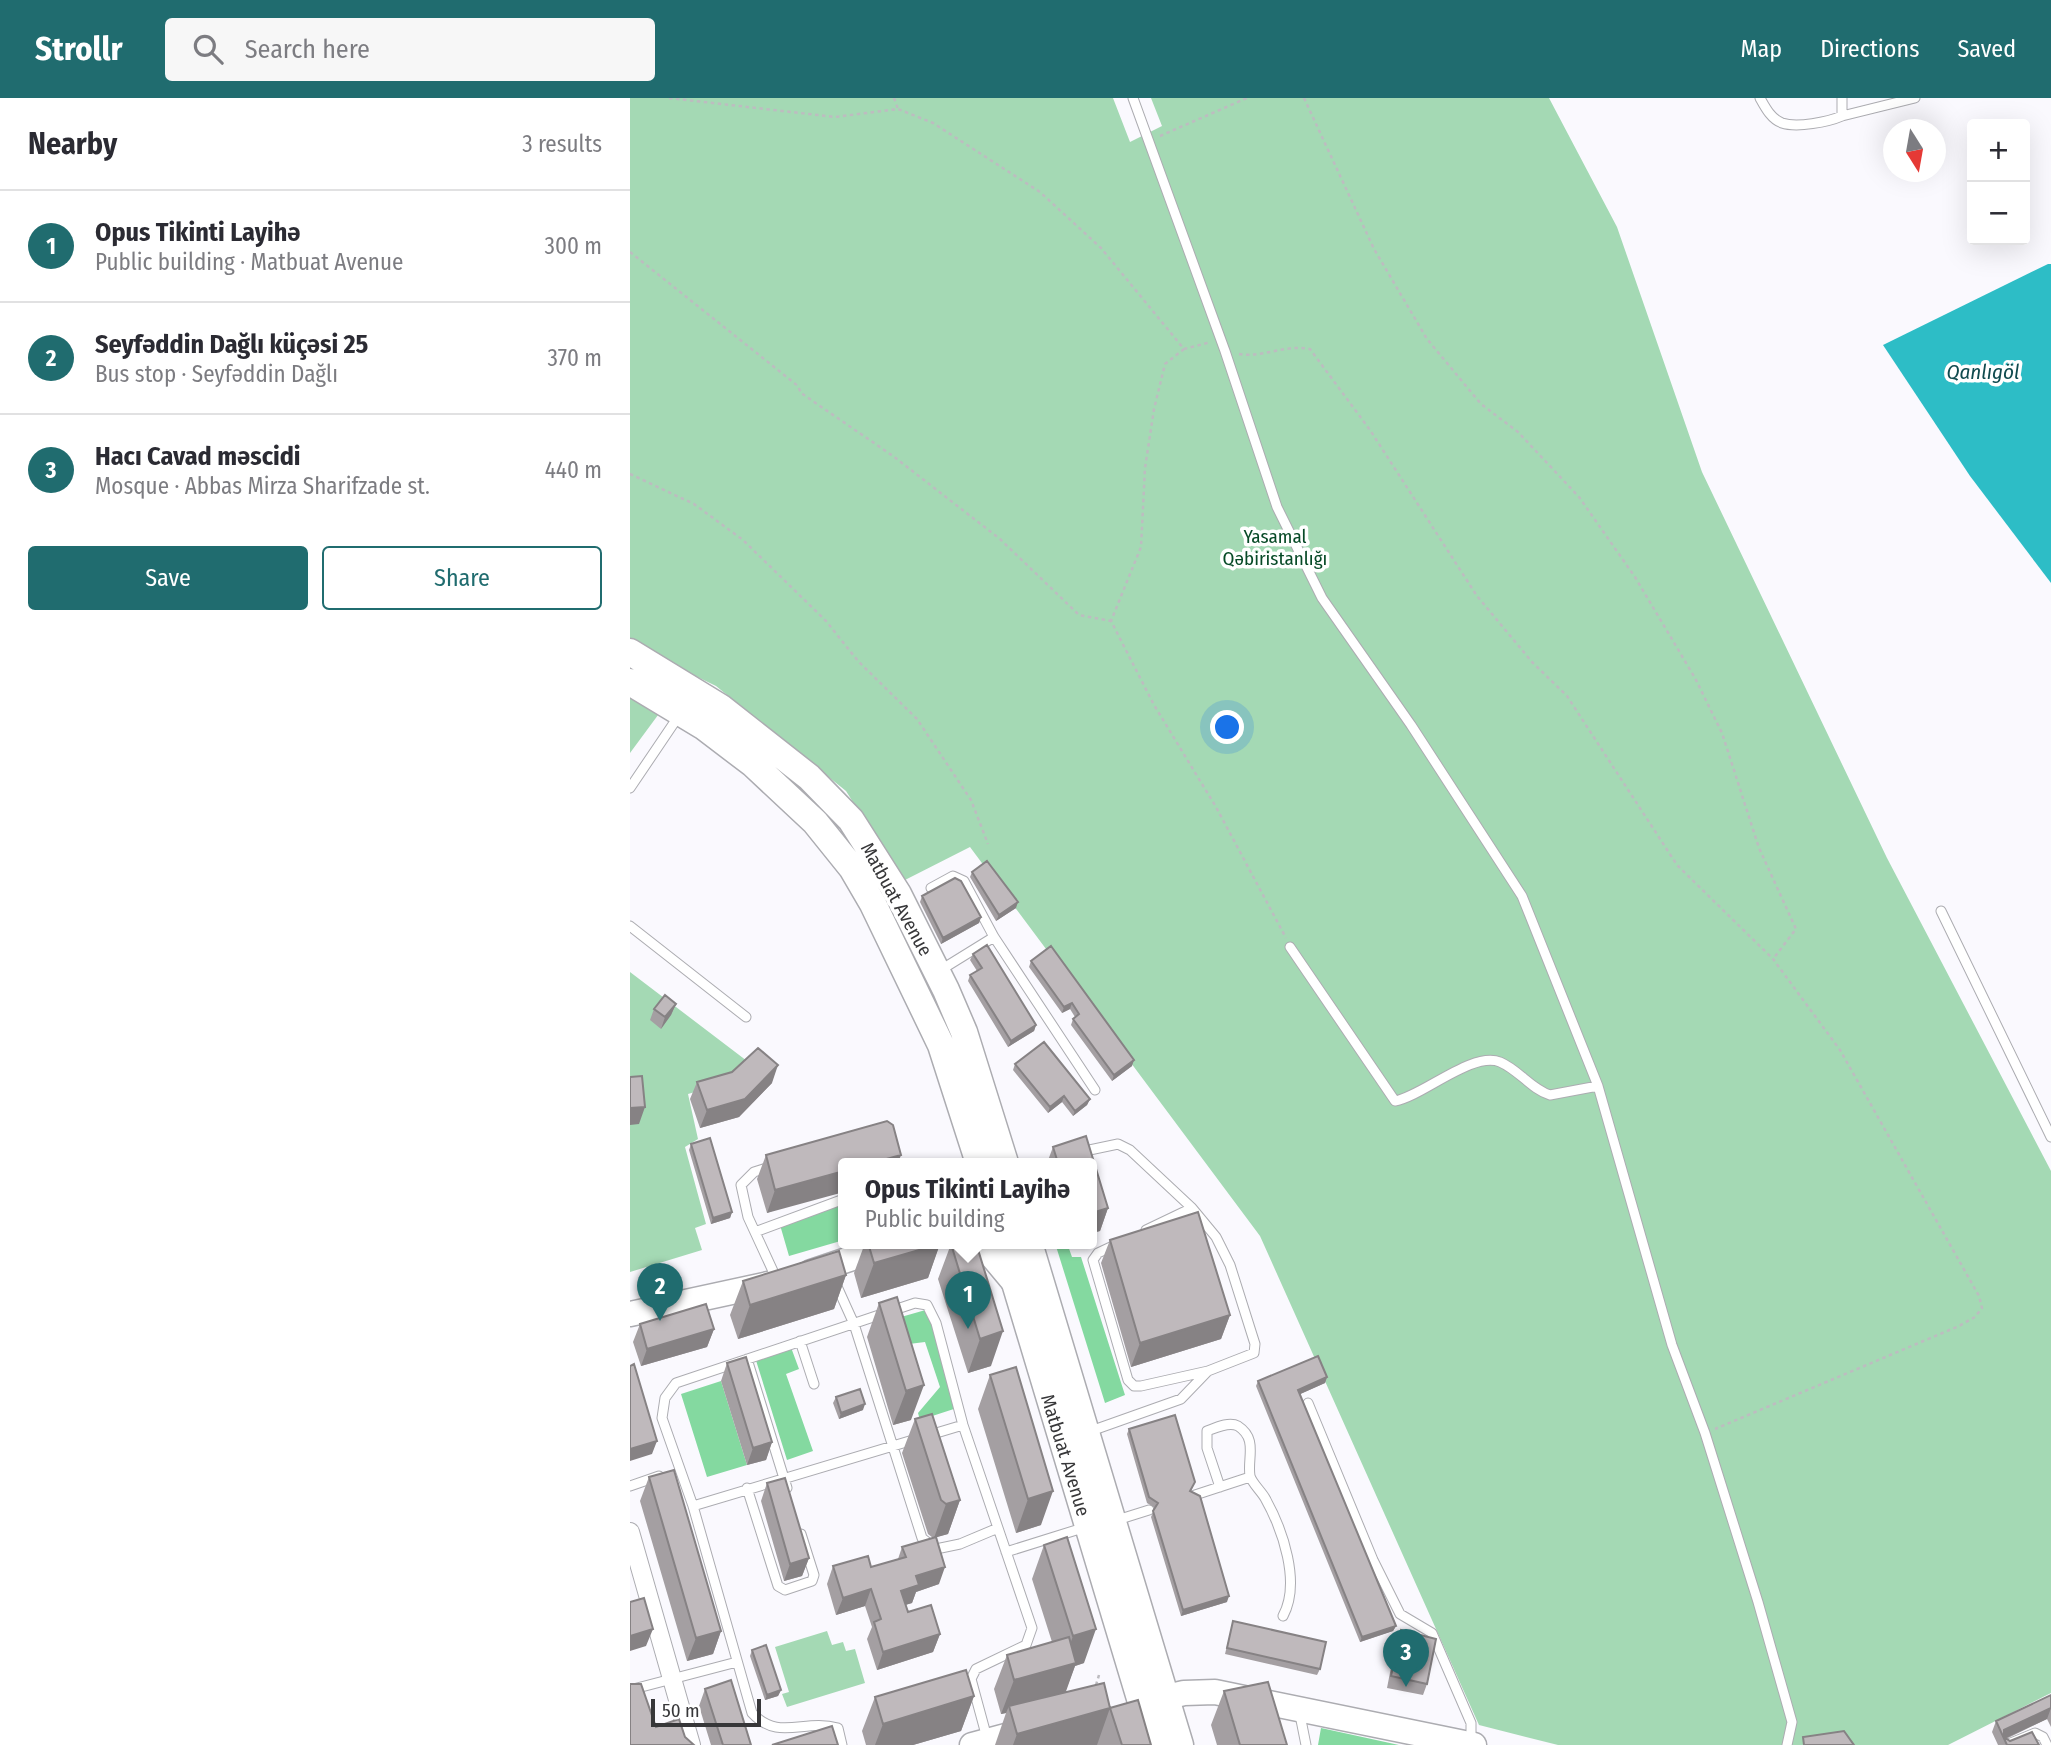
<!DOCTYPE html>
<html lang="en">
<head>
<meta charset="utf-8">
<style>
	body { margin:0; font-family:"Fira Sans Condensed",sans-serif; background:#f7f7f7; color:#2b2b33 }
	.controls { position:absolute; right:21px; top:21px; display:grid; overflow:hidden; border-radius:7px; box-shadow:0 7px 28px #0002 }
	.controls button { width:63px; height:63px; display:grid; place-items:center; padding:0; border:0; border-bottom:2px solid #e1e1e2; background:#fff; color:#2b2b33; font:35px sans-serif }
	.compass { position:absolute; left:1253px; top:21px; width:63px; height:63px; border-radius:50%; background:#fff; box-shadow:0 7px 28px #0002; rotate:169deg }
	.scale { position:absolute; left:21px; bottom:18px; width:110px; box-sizing:border-box; padding-left:7px; border:4px solid #373739; border-top:0; font-size:19px; line-height:24px; white-space:nowrap; color:#373739; -webkit-text-stroke:5px #fff; paint-order:stroke }
	.you { position:absolute; left:598px; top:630px; width:24px; height:24px; margin:-18px; border:5px solid #fff; border-radius:50%; background:#1a73e8; box-shadow:0 0 0 10px #1a73e833 }
	.badge { display:grid; place-items:center; width:46px; height:46px; border-radius:50%; background:#206c6f; color:#fff; font-size:23px; font-weight:700 }
	.pin { position:absolute; translate:-50% -58px; filter:drop-shadow(0 2px 4px #0008) }
	.pin::after { content:''; position:absolute; top:37px; width:24px; height:21px; background:inherit; clip-path:polygon(0 0,100% 0,50% 100%) }
	.popup { position:absolute; left:208px; top:1060px; width:259px; height:91px; box-sizing:border-box; display:grid; place-content:center; border-radius:7px; background:#fff; filter:drop-shadow(0 2px 5px #0005); font-size:23px; white-space:nowrap; color:#7c7c81 }
	.popup b { font-size:26px; color:#2b2b33 }
	.popup::after { content:''; position:absolute; left:50%; top:100%; margin-left:-14px; border:14px solid transparent; border-top-color:#fff }
	.list { margin:0; padding:0; list-style:none }
	h2 { display:flex; justify-content:space-between; align-items:center; height:91px; margin:0; padding:0 28px; font-size:30px }
	h2 small { font-size:23px; font-weight:400; color:#7c7c81 }
	.list li { display:grid; grid-template-columns:46px 1fr auto; gap:21px; align-items:center; box-sizing:border-box; height:112px; padding:0 28px; border-top:2px solid #e1e1e2 }
	.list b { display:block; font-size:26px; white-space:nowrap }
	.list p { margin:0; font-size:23px; white-space:nowrap; color:#7c7c81 }
	.list em { font-size:23px; font-style:normal; color:#7c7c81 }
	.actions { display:flex; gap:14px; padding:21px 28px }
	.actions a { flex:1; padding:16px 0; border:2px solid #206c6f; border-radius:7px; text-align:center; font-size:24px; color:#206c6f }
	.actions .main { background:#206c6f; color:#fff }
	.icon { flex:none; width:38px; height:38px; fill:none; stroke:currentColor; stroke-width:2; stroke-linecap:round; stroke-linejoin:round }
	.map { position:relative; flex:none; width:1421px; height:1647px; overflow:hidden }
	header { display:flex; align-items:center; gap:42px; box-sizing:border-box; height:98px; padding:0 35px; background:#206c6f; color:#fff }
	header strong { font-size:33px }
	nav { display:flex; gap:38px; margin-inline-start:auto; font-size:24px }
	.search { width:490px; height:63px; background:#f7f7f7; display:flex; align-items:center; gap:18px; box-sizing:border-box; padding:0 24px; border-radius:7px; color:#7c7c81; font-size:26px }
	main { display:flex }
	aside { flex:1; background:#fff }
	.map>svg:first-child { display:block }
</style>
</head>
<body>
<header>
<strong>Strollr</strong>
<div class="search"><svg class="icon" aria-label="search" viewBox="0 0 24 24"><circle cx="10" cy="10" r="6"/><path d="M15 15l6 6"/></svg>Search here</div>
<nav><a>Map</a><a>Directions</a><a>Saved</a></nav>
</header>
<main>
<aside>
<h2>Nearby<small>3 results</small></h2>
<ul class="list">
<li><span class="badge">1</span><div><b>Opus Tikinti Layihə</b><p>Public building · Matbuat Avenue</p></div><em>300 m</em></li>
<li><span class="badge">2</span><div><b>Seyfəddin Dağlı küçəsi 25</b><p>Bus stop · Seyfəddin Dağlı</p></div><em>370 m</em></li>
<li><span class="badge">3</span><div><b>Hacı Cavad məscidi</b><p>Mosque · Abbas Mirza Sharifzade st.</p></div><em>440 m</em></li>
</ul>
<div class="actions"><a class="main">Save</a><a>Share</a></div>
</aside>
<div class="map">
<svg width="1421" height="1647" viewBox="0 0 1421 1647">
	<rect width="100%" height="100%" fill="#faf9fe"/>
	<!-- green -->
	<path fill="#a4d9b4" d="M0 0H483L500 44 532 28 521 0H919L987 129 1072 374 1257 760 1421 1073V1595L1318 1647H928L849 1627 630 1138 340 749 273 783 216 693 86 588 0 546Z
		M0 597 31 613 0 655Z
		M0 874 117 963 93 986 58 996 68 1041 55 1049 76 1126 65 1130 72 1152 0 1174Z
		M197 1533 202 1547 213 1544 216 1553 225 1551 235 1585 157 1609 152 1596 159 1594 145 1549Z"/>
	<!-- forest -->
	<path fill="#84d9a0" d="M214 1102V1142L159 1158 148 1120Z
		M425 1145H437L442 1159H451L495 1297 475 1305Z
		M299 1211 330 1309 290 1322 288 1315 310 1289 295 1244 279 1246 271 1219Z
		M159 1244 169 1271 156 1276 183 1353 157 1362 124 1256Z
		M91 1283 117 1367 77 1379 51 1296Z
		M691 1630 769 1647H688Z"/>
	<!-- water -->
	<path fill="#2dbdc6" d="M1418 166H1421V485L1340 378 1253 247Z"/>
	<g fill="none" stroke-linecap="round" stroke-linejoin="round">
		<!-- lane casing -->
		<g stroke="#acacb1" stroke-width="11">
			<path id="lane" d="M503 0 595 253 647 409 692 500 781 627 892 798 968 988 1042 1247 1075 1335 1128 1504 1162 1624 1157 1647
				M1130 0C1135 9 1141 21 1152 25 1167 30 1198 24 1212 18V0
				M1212 18 1285 0
				M0 690 50 616
				M301 790 323 778 334 783 364 839 465 992
				M1311 813 1421 1039
				M0 828 116 919
				M660 849 765 1003C793 998 842 953 870 964 889 972 901 991 920 997L968 988
				M309 873 364 839
				M450 1054 488 1046 500 1052 562 1110 586 1139 600 1167 625 1246 624 1255 578 1273 551 1301 458 1334
				M140 1069 124 1074 111 1087 118 1119 148 1184
				M516 1132 562 1110
				M125 1134 214 1101
				M485 1147 468 1155 463 1162 498 1282 504 1288H511L578 1273
				M205 1184 224 1226 292 1440 306 1451 330 1446 368 1430
				M170 1243 184 1286
				M117 1261 157 1390
				M678 1305 743 1462 770 1516 802 1535 841 1625V1645
				M0 1388 29 1378
				M590 1389 577 1350V1333C585 1330 599 1323 608 1328 628 1341 617 1360 620 1378 622 1385 631 1393 635 1400 653 1432 671 1485 653 1518
				M117 1390 148 1488 155 1492 182 1483 184 1477 171 1436
				M565 1397 620 1379
				M63 1408 333 1327
				M484 1423 519 1412
				M376 1454 456 1429
				M0 1592 107 1564
				M669 1612 676 1647
				M212 1647 208 1630C174 1620 149 1644 122 1615L63 1408 32 1320 35 1300 46 1285 285 1205 297 1207 306 1225 333 1327 402 1530 396 1547 346 1571 341 1581 357 1640
				M1376 1647 1405 1635 1413 1639 1417 1647"/>
		</g>
		<!-- street casing -->
		<g stroke="#acacb1" stroke-width="20">
			<path id="street" d="M0 1434 61 1647"/>
		</g>
		<!-- secondary casing -->
		<g stroke="#acacb1" stroke-width="27">
			<path id="secondary" d="M351 1145 382 1182
				M181 1174 267 1145
				M0 1216 143 1185
				M515 1604 554 1595 585 1594 844 1647
				M342 1647 398 1632"/>
		</g>
		<!-- primary casing -->
		<g stroke="#acacb1" stroke-width="29">
			<path id="primary" d="M0 554 90 609 179 679 221 722 268 796 316 892 334 934 375 1065
				M0 584 73 628 123 666 185 724 222 770 243 806 311 947 349 1065
				M373 1145 524 1647
				M399 1145 550 1647"/>
		</g>
		<!-- path -->
		<path stroke="#bdbcc0" stroke-width="2.5" stroke-dasharray="3.5 3.5" stroke-linecap="butt" d="M39 0 205 19 268 11 303 25 410 94 471 150 554 251 581 244
			M264 0 268 11
			M674 0 744 151 797 241 851 306 888 334 949 399 1005 479 1065 580 1092 635 1129 750 1166 831 1143 861
			M530 38 617 0
			M0 154 168 288 171 295 263 358 370 441 449 517 481 523
			M554 251 535 266 524 311 515 370 511 449 481 523 524 607 586 709 656 840
			M609 256C633 260 655 246 680 251L740 332 847 498 902 564 937 598 1047 767 1143 861 1210 952 1349 1198 1352 1210 1345 1219 1329 1228 1085 1331
			M0 376 64 406 113 442 196 523 228 563 287 621 341 702 358 746
			M466 1587 469 1577"/>
		<!-- lane -->
		<use href="#lane" stroke="#fff" stroke-width="9"/>
		<!-- street -->
		<use href="#street" stroke="#fff" stroke-width="18"/>
		<!-- secondary -->
		<use href="#secondary" stroke="#fff" stroke-width="24"/>
		<!-- primary -->
		<use href="#primary" stroke="#fff" stroke-width="26"/>
	</g>
	<!-- wall -->
	<path fill="#a49fa2" d="M342 774 386 810 366 823 340 779Z
		M292 798 351 819 349 825 311 846 290 804Z
		M343 856 406 927 404 933 378 949 338 883 340 877 347 873 340 862Z
		M401 863 502 968 482 983 441 927 443 921 445 919 440 911 432 915 399 869Z
		M46 906 41 917 31 931 20 922 24 911Z
		M385 966 460 1001 457 1007 443 1018 432 1004 418 1015 383 972Z
		M67 984 142 985 109 1019 70 1030 60 1001Z
		M456 1038 478 1110 470 1133 462 1135V1065H417L423 1049Z
		M61 1046 102 1114 100 1120 81 1126 59 1052Z
		M136 1057 268 1065 137 1115 127 1081Z
		M480 1142 600 1217 591 1241 501 1269 471 1165Z
		M235 1145H310L298 1180 231 1200 224 1175Z
		M321 1146 361 1268 338 1275 308 1181Z
		M216 1177 204 1211 108 1241 100 1217 113 1183Z
		M267 1199 281 1322 263 1327 237 1239 249 1205Z
		M10 1226 84 1231 77 1249 11 1268 3 1244Z
		M97 1265 142 1344 136 1362 117 1367 91 1283Z
		M360 1277 411 1427 386 1435 348 1311Z
		M697 1279 695 1285 670 1296 766 1528 763 1533 730 1544 626 1288 628 1283Z
		M206 1299 233 1312 209 1321 203 1305Z
		M285 1321 330 1402 318 1436 306 1439 309 1486 286 1494 282 1505 275 1507 278 1514 310 1536 303 1554 247 1572 237 1541 242 1529 235 1508 206 1517 197 1486 203 1468 241 1469 268 1461 272 1449 303 1440 298 1436 272 1355Z
		M499 1331 565 1384 561 1393 597 1504 551 1518 521 1419 525 1410 517 1405 497 1336Z
		M19 1379 91 1533 83 1556 57 1563 10 1403Z
		M137 1385 179 1460 172 1478 154 1483 131 1403Z
		M414 1447 454 1565 445 1568 435 1594 480 1610 521 1647H365L376 1615 371 1616 364 1591 377 1557 422 1544 402 1481Z
		M603 1523 690 1571 687 1577 595 1556Z
		M771 1532 797 1586 793 1597 757 1590 766 1544Z
		M122 1552 151 1592 148 1598 135 1602 120 1558Z
		M75 1591 121 1647H81L69 1608Z
		M594 1593 657 1647H587L581 1627Z
		M1421 1597V1629L1417 1621 1376 1641 1380 1643 1409 1647H1368L1362 1634 1366 1623Z
		M344 1598 331 1633 283 1647H236L232 1633 245 1599Z"/>
	<!-- shaded-wall -->
	<path fill="#868284" d="M388 804 386 810 366 823 369 817Z
		M351 819 349 825 311 846 313 840Z
		M442 905 440 911 432 915 434 909Z
		M46 906 41 917 31 931 35 919Z
		M406 927 404 933 378 949 381 943Z
		M504 962 502 968 482 983 484 977Z
		M148 967 142 985 109 1019 70 1030 77 1012Z
		M434 998 432 1004 418 1015 420 1009Z
		M460 1001 457 1007 443 1018 445 1013Z
		M15 1009 9 1026 0 1027V1010Z
		M271 1057 268 1065H242Z
		M214 1073V1094L137 1115 145 1092Z
		M478 1110 470 1133 462 1135V1115Z
		M102 1114 100 1120 81 1126 83 1120Z
		M310 1146 298 1180 231 1200 244 1165Z
		M216 1177 204 1211 108 1241 120 1207Z
		M600 1217 591 1241 501 1269 510 1245Z
		M84 1231 77 1249 11 1268 17 1251Z
		M373 1233 361 1268 338 1275 350 1241Z
		M697 1279 695 1285 666 1298 668 1292Z
		M294 1287 281 1322 263 1327 276 1293Z
		M235 1306 233 1312 209 1321 211 1315Z
		M27 1343 22 1356 0 1363V1351Z
		M142 1344 136 1362 117 1367 123 1350Z
		M423 1393 411 1427 386 1435 398 1401Z
		M330 1402 318 1436 304 1440 316 1406Z
		M179 1460 172 1478 154 1483 160 1466Z
		M315 1469 309 1486 286 1494 282 1505 265 1510 271 1493 286 1478Z
		M241 1491 235 1508 206 1517 213 1500Z
		M599 1498 597 1504 551 1518 553 1512Z
		M766 1528 763 1533 730 1544 732 1539Z
		M23 1531 16 1548 0 1553V1538Z
		M466 1531 454 1565 445 1568 434 1599 379 1608 376 1615 371 1616 384 1582 432 1569 443 1538Z
		M91 1533 83 1556 57 1563 66 1540Z
		M310 1536 303 1554 247 1572 253 1554Z
		M151 1592 148 1598 135 1602 137 1597Z
		M344 1598 331 1633 283 1647H245L253 1626Z
		M480 1610 467 1647H383L387 1636Z
		M1421 1610 1417 1621 1374 1641V1632Z"/>
	<!-- building -->
	<path fill="#bfb9bc" stroke="#868284" stroke-width="2" d="M357 763 388 804 369 817 342 774Z
		M325 780 331 783 351 819 313 840 292 798Z
		M357 847 406 927 381 943 340 877 352 870 343 856Z
		M421 848 504 962 484 977 443 921 449 916 442 905 434 909 401 863Z
		M35 897 46 906 35 919 24 911Z
		M414 944 460 1001 445 1013 434 998 420 1009 385 966Z
		M128 950 148 967 115 1001 77 1012 67 984 102 974Z
		M12 978 15 1009 0 1010V979Z
		M257 1023 263 1027 271 1057 242 1065H214V1073L145 1092 136 1057Z
		M456 1038 478 1110 462 1115V1065H428L423 1049Z
		M80 1040 102 1114 83 1120 61 1046Z
		M568 1114 600 1217 510 1245 480 1142Z
		M238 1145H310V1146L244 1165Z
		M325 1145H346L373 1233 350 1241 321 1146Z
		M209 1153 216 1177 120 1207 113 1183Z
		M267 1199 294 1287 276 1293 249 1205Z
		M76 1206 84 1231 17 1251 10 1226Z
		M688 1258 697 1279 668 1292 766 1528 732 1539 628 1283Z
		M116 1259 142 1344 123 1350 97 1265Z
		M4 1266 27 1343 0 1351V1268Z
		M386 1269 423 1393 398 1401 360 1277Z
		M230 1291 235 1306 211 1315 206 1299Z
		M302 1316 330 1402 316 1406 311 1402 285 1321Z
		M545 1317 565 1384 560 1393 570 1398 599 1498 553 1512 523 1413 528 1405 519 1399 499 1331Z
		M44 1372 91 1533 66 1540 19 1379Z
		M155 1380 179 1460 160 1466 137 1385Z
		M306 1439 315 1469 286 1478 289 1487 271 1493 278 1514 301 1507 310 1536 253 1554 244 1524 251 1521 241 1491 213 1500 203 1468 238 1458 241 1469 276 1459 272 1449Z
		M437 1439 466 1531 443 1538 414 1447Z
		M14 1500 23 1531 0 1538V1504Z
		M603 1523 696 1544 690 1571 597 1550Z
		M771 1532 806 1541 797 1586 761 1578Z
		M439 1539 446 1565 384 1582 377 1557Z
		M136 1547 151 1592 137 1597 122 1552Z
		M336 1572 344 1598 253 1626 245 1599Z
		M101 1582 121 1647H93L75 1591Z
		M638 1584 657 1647H610L594 1593Z
		M474 1585 480 1610 387 1636 379 1608Z
		M0 1586H11L26 1629 49 1621 55 1639 64 1647H0Z
		M1421 1597V1610L1374 1632V1639L1380 1643 1402 1634 1409 1647H1377L1366 1623Z
		M508 1602 521 1647H492L480 1610Z
		M202 1628 208 1647H142Z
		M1214 1633 1224 1647H1174L1173 1639Z"/>
	<g text-anchor="middle" stroke-width="7" stroke-linejoin="round" paint-order="stroke">
		<!-- park labels -->
		<g font-size="19" fill="#074a27" stroke="#fff">
			<text x="645" y="445">Yasamal<tspan x="645" dy="22">Qəbiristanlığı</tspan></text>
		</g>
		<!-- street labels -->
		<g font-size="19" fill="#373739" stroke="#fff">
			<text transform="translate(267 801) rotate(61)" y="7">Matbuat Avenue</text>
			<text transform="translate(436 1357) rotate(73)" y="7">Matbuat Avenue</text>
		</g>
		<!-- water labels -->
		<g font-size="21" font-style="italic" fill="#104b4f" stroke="#fff">
			<text x="1353" y="281">Qanlıgöl</text>
		</g>
	</g>
</svg>
<div class="controls">
<button>+</button>
<button>−</button>
</div>
<svg class="compass" viewBox="-18 -18 36 36"><path d="M0-13l5 13h-10z" fill="#e53935"/><path d="M0 13l5-13h-10z" fill="#7c7c81"/></svg>
<div class="scale">50 m</div>
<div class="you"></div>
<div class="pin badge" style="left:338px;top:1231px">1</div>
<div class="popup"><b>Opus Tikinti Layihə</b>Public building</div>
<div class="pin badge" style="left:30px;top:1223px">2</div>
<div class="pin badge" style="left:776px;top:1589px">3</div>
</div>
</main>
</body>
</html>
